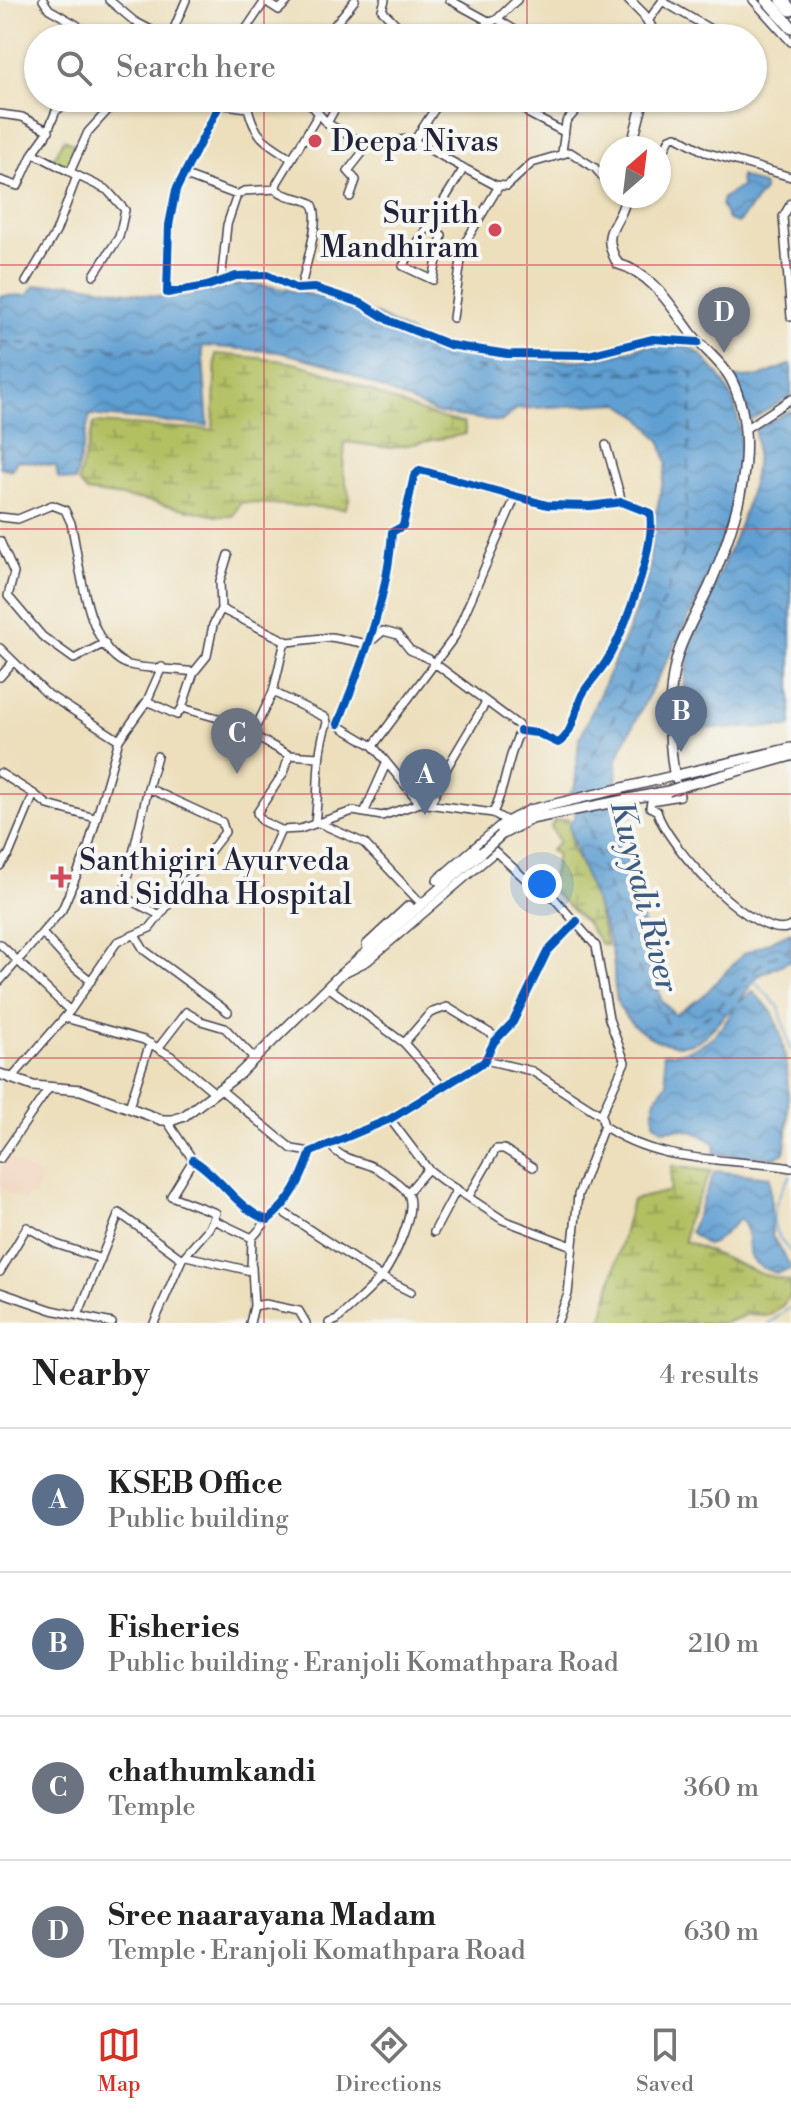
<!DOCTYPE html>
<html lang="en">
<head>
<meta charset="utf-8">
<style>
	body { margin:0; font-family:"Libre Bodoni",serif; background:#f2f2f2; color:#222 }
	.compass { position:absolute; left:599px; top:136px; width:72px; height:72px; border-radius:50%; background:#fff; box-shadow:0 2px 6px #0004; rotate:28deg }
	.you { position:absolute; left:542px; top:884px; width:28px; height:28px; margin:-20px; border:6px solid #fff; border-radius:50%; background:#1a73e8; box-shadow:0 0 0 12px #1a73e833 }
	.badge { display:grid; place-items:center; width:52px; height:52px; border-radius:50%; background:#d93025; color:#fff; font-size:26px; font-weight:700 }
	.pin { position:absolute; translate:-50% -66px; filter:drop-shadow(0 2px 4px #0008) }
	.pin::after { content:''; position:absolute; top:42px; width:28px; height:24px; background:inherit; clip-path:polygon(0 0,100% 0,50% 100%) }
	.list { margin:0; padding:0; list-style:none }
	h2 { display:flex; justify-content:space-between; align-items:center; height:104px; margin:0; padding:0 32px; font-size:34px }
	h2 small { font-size:26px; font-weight:400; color:#767676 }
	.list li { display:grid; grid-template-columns:52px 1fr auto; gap:24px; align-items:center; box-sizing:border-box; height:144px; padding:0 32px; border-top:2px solid #e0e0e0 }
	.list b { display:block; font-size:30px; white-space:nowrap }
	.list p { margin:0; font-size:26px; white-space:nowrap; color:#767676 }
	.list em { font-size:26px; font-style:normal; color:#767676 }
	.icon { flex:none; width:44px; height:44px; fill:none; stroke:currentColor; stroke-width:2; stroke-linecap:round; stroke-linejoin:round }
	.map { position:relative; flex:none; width:791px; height:1323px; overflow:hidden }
	.search { position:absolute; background:#fff; box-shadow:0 2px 6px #0004; left:24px; right:24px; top:24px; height:88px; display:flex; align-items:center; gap:20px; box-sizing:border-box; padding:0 28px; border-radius:44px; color:#767676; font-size:30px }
	.sheet { height:680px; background:#fff }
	nav { display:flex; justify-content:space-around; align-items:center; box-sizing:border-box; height:112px; border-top:2px solid #e0e0e0; background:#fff; font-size:22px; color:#767676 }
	nav a { display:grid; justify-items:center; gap:4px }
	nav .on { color:#d93025 }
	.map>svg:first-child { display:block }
</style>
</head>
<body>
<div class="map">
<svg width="791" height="1323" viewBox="0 0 791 1323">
	<defs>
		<pattern id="wetland-marsh" width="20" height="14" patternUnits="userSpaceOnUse" patternTransform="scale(2)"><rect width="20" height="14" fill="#b3c062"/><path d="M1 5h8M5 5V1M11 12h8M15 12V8" fill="none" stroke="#919c52"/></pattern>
		<pattern id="water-waves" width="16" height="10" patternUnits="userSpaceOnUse" patternTransform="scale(2)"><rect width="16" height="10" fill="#5f9fd2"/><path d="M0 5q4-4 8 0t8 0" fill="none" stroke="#4e81ac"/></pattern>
	</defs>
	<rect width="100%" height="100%" fill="#f6f6f2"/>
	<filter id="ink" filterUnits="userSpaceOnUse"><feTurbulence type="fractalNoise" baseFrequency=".0125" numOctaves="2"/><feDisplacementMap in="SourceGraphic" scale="16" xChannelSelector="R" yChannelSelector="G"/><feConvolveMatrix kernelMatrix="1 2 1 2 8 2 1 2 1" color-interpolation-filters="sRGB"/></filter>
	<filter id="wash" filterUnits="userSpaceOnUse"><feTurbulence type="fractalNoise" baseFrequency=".006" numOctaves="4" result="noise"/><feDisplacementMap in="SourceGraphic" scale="32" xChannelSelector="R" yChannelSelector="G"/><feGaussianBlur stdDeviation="1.8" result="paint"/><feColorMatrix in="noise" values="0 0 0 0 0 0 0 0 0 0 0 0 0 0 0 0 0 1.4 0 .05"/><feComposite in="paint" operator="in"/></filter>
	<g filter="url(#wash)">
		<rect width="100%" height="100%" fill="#eddfbc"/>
		<!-- built -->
		<path fill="#f2d4be" d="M8 1157 43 1178 33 1196 29 1195 24 1202 0 1187V1169Z"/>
		<!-- green -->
		<path fill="#b3c062" stroke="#6a714e" stroke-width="2" d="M64 139 80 147 69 168 53 160Z"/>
		<!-- wetland -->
		<path fill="url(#wetland-marsh)" stroke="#6a714e" stroke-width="2" d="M216 354C251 358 285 358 319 370 369 387 411 414 464 423L466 434 391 448 345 442 343 471 350 498 345 509 241 502 233 516H217L143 500 87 492 78 482 94 423 213 430Z
			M568 819 572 848 591 887 607 945 601 944 587 924 550 889 557 854 550 851 559 842 551 827 554 821Z
			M672 1166 711 1171 686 1223 685 1241 761 1274 790 1281 791 1294 782 1306 770 1315 748 1314 725 1323H601L632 1200 670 1191Z"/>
		<!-- water -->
		<path fill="url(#water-waves)" stroke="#406086" stroke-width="2" d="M740 176 764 186V191L738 223 728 220 721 205 723 198 741 187Z
			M70 283C102 286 134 295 166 297 195 299 223 283 249 284 276 285 324 298 350 305 392 316 423 350 467 354 510 358 557 364 600 358 629 354 657 334 688 346 700 351 714 369 722 380 789 479 657 666 616 761 618 842 645 921 661 1000L675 1015 702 997 743 954 791 932V960L758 976 739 1002 753 992C760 999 770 1007 774 1016 790 1053 791 1115 784 1153L774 1158 714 1154 716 1144C697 1131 686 1127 663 1130L654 1122C653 1105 654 1096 667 1084L663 1053C695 1056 722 1035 734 1007 721 1017 709 1037 693 1043 666 1051 633 1032 620 1008 612 994 616 969 612 953 602 909 578 869 569 825L576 814 569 795 575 786 579 740 628 631 650 568V541L667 463 661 442 638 415 618 403 517 409 501 422 436 413 331 365 280 352 202 346 208 426 90 415 75 481 58 478 56 466 17 460 12 470 0 467V296L28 295 34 286Z
			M791 364V395L751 420 735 378 759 377Z
			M791 410V727L680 729C684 701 684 670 692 643 711 577 765 501 755 430Z
			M715 1171 770 1177 772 1236 790 1265 789 1270 777 1273C731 1261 760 1239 740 1219L715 1242 707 1245 690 1232Z"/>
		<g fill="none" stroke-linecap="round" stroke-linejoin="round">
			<!-- stream -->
			<path stroke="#5f9fd2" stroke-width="2" d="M753 980 779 1007 791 1050
				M791 1175C780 1191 766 1217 779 1237 782 1243 788 1248 791 1253
				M769 1323 791 1307"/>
			<!-- ferry -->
			<path stroke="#3d5a7f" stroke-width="2" stroke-dasharray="10 8" stroke-linecap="butt" d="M0 342 150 351 280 317 503 374 693 372 684 550 623 701 575 786 578 796
				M584 814 630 952 671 1032C708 1027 724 998 749 974 761 962 776 955 791 948"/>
		</g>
	</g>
	<g filter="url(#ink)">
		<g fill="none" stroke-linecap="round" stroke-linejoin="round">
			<!-- minor casing -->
			<g stroke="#403e4e" stroke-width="10">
				<path id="minor" d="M43 0 49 9 77 25 81 38
					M109 0 134 21 155 32
					M385 0 382 10 396 24 388 38
					M450 0 490 22
					M753 0 791 42
					M662 1 726 38
					M497 19 528 38
					M648 21 663 0
					M152 38 158 31 170 38
					M170 38 186 0
					M240 38 265 1 279 10 289 0
					M324 38 355 0
					M463 38 497 19 517 0
					M210 98 218 108 176 190 169 225 167 293 207 286 236 276 267 275 297 289 315 288 361 303 390 321 450 345 507 354 589 355 653 339 698 342
					M305 98 327 123 351 137 370 143 410 139 495 185 507 186 532 163 570 152 595 168 611 187
					M514 98 529 114 564 132
					M218 104 248 108C255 137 265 142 291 158
					M0 114 22 117 49 131
					M327 123 341 98
					M414 141 442 98
					M562 152 566 122 587 98
					M33 153 46 135 56 111 74 98
					M659 162 670 138 676 136 705 152 791 177
					M70 172 107 190 125 210 119 237 94 275
					M183 175 237 195
					M0 180 18 186 33 153 70 172 88 132 119 98
					M350 197 356 180 348 171 370 143
					M791 203 783 217 791 317
					M429 228 442 235 433 280 403 266 464 168
					M26 282 56 232 77 176
					M221 282 227 225 237 195 244 191 276 189
					M301 287C304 270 324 212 311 203 300 196 286 199 276 189L277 183 318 115
					M453 318 463 246 499 186
					M745 429 791 399
					M606 445 622 502
					M0 517 18 519 52 505 65 510 71 523C80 561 85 646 126 664 137 669 178 669 194 672
					M0 541 14 573 8 596 42 636 74 659 105 643
					M221 609 220 581 228 555
					M285 641 273 692 326 718 327 723C315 756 320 788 315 822
					M0 648 46 693 119 740
					M0 677 13 662
					M147 701 177 715 182 708 225 720 289 755 284 772 257 813 262 821 281 830
					M182 708 194 672 207 656 213 625 221 609 288 642 331 637 368 644 383 631 398 635 410 650 429 659 518 725 520 731C507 757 506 787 493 813
					M336 724 373 746 420 803
					M338 724C362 663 388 599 392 532L403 526 414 476 420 470 547 505 590 506 622 502 650 513C656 546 625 630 607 660 600 672 589 682 582 695 575 709 573 735 558 743L537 733 520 731
					M253 733 273 692
					M373 746 455 636 515 498
					M289 755 318 757
					M0 773 34 794 9 854 0 866
					M677 784 680 796 651 801 650 807 657 811C665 844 759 946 791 926
					M148 788 123 897 160 915
					M34 794 48 805 95 818
					M431 803 448 766 486 702
					M365 811 386 764
					M319 823 364 843 417 899
					M487 844 532 885 554 898 596 946 609 1019 625 1062 601 1115 604 1126C659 1165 727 1157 791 1168
					M265 866 281 830 300 829 353 811 382 816 420 803 493 813 507 821
					M43 934 70 964 91 981
					M135 935 144 950 228 1012
					M0 944 70 1011 11 1079
					M344 973 368 961 495 852
					M0 981 62 910 88 848 119 740 147 701 162 667
					M328 987 404 1043 444 1088
					M70 1011 117 942 150 928 225 832 222 822 148 788 157 756
					M65 1018 144 1040 171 1056 215 1093
					M404 1043 430 1013 447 1007 498 1038
					M159 1047 186 1012 201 1021 225 1028 253 1057
					M485 1060 532 1071 601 1115
					M220 1089 292 1149 311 1152
					M129 1107 150 1043
					M390 1119 428 1169 442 1180 503 1220 572 1246
					M0 1159 49 1088
					M193 1160C221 1176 236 1209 268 1220 292 1200 301 1180 311 1152L390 1119 484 1062 494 1042 513 1022 547 952 577 921
					M407 1193 428 1169
					M469 1196 496 1149H504L533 1167
					M280 1210 381 1277 411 1292
					M214 1220 252 1238
					M434 1232 457 1189
					M186 1256 251 1271 252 1238 268 1220
					M252 1267 254 1306
					M0 1272 27 1227 56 1244 101 1259
					M0 1292 52 1310 112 1323
					M79 1313 119 1213 182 1259
					M154 1323 182 1259 209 1228 216 1213 171 1196 193 1160 167 1121
					M250 1323 254 1306 265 1304 299 1311 306 1323
					M329 1323 337 1320C351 1306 369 1292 382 1276 393 1261 417 1212 408 1194 403 1186 387 1175 379 1170 362 1159 344 1163 330 1145
					M557 1323 568 1294 578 1195 604 1126"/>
			</g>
			<!-- major casing -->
			<g stroke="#403e4e" stroke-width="12">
				<path id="major" d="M629 0 644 15 657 38
					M631 148 644 98
					M626 196C622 227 597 228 618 264 652 273 671 306 691 333 703 349 721 361 731 379 763 442 736 524 710 585 700 607 687 628 679 651 667 686 668 742 675 778
					M680 787 791 756
					M501 835 531 819 668 791
					M438 880 503 824 530 810 791 748
					M367 945 409 906
					M0 1074 33 1086 81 1090 162 1120H173L184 1116 237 1076 340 975 482 852"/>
			</g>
			<!-- highway casing -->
			<g stroke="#403e4e" stroke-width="14">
				<path id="highway" d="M767 0 791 27
					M782 0 791 10"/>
			</g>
			<!-- minor -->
			<use href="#minor" stroke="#fff" stroke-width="7"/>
			<!-- major -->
			<use href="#major" stroke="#fff" stroke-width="9"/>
			<!-- highway -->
			<use href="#highway" stroke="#fff" stroke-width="11"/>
			<!-- major-bridge casing -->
			<g stroke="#403e4e" stroke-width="12" stroke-linecap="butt">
				<path id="major-bridge" d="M668 791 680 787
					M482 852 501 835"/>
			</g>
			<!-- major-bridge -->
			<use href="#major-bridge" stroke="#fff" stroke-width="9"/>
			<!-- cycleway casing -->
			<g stroke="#f6f6f2" stroke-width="13">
				<path id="cycleway" d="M210 98 218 108 176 190 169 225 167 293 207 286 236 276 267 275 297 289 315 288 361 303 390 321 450 345 507 354 589 355 653 339 698 342
					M338 724C362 663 388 599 392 532L403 526 414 476 420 470 547 505 590 506 622 502 650 513C656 546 625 630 607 660 600 672 589 682 582 695 575 709 573 735 558 743L537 733 520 731
					M193 1160C221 1176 236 1209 268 1220 292 1200 301 1180 311 1152L390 1119 484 1062 494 1042 513 1022 547 952 577 921"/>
			</g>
			<!-- cycleway -->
			<use href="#cycleway" stroke="#0057b8" stroke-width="8"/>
		</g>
	</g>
	<!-- grid -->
	<path fill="none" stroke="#d1495b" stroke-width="2" stroke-opacity="0.55" d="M264 0V38M527 0V38M264 98V1323M527 98V1323M0 265H791M0 529H791M0 794H791M0 1058H791"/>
	<!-- markers -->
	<g fill="#d1495b" stroke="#f6f6f2" stroke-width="3">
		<circle cx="315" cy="141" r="8"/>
		<circle cx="495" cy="230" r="8"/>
		<path d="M57 865h8v8h8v8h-8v8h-8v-8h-8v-8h8z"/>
	</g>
	<g text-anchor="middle" stroke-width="8" stroke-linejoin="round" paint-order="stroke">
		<!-- poi labels -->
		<g font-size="30" fill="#22223b" stroke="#f6f6f2" text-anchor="start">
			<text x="331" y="151">Deepa Nivas</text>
			<text x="479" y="223" text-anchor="end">Surjith<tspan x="479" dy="34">Mandhiram</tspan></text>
			<text x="79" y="870">Santhigiri Ayurveda<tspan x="79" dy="34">and Siddha Hospital</tspan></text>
		</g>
		<!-- water labels -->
		<g font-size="32" font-style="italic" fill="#3d5a7f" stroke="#f6f6f2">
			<text transform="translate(645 896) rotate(76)" y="11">Kuyyali River</text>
		</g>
	</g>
</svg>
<svg class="compass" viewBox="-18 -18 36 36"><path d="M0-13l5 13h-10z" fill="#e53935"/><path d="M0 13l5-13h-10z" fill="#767676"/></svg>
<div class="you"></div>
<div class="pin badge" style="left:425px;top:815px;background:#5c6f8a">A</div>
<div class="pin badge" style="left:681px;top:752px;background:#5c6f8a">B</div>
<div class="pin badge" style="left:237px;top:774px;background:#6b7280">C</div>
<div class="pin badge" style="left:724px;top:353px;background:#6b7280">D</div>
<div class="search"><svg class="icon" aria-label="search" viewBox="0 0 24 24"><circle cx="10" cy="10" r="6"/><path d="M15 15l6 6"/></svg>Search here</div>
</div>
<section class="sheet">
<h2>Nearby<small>4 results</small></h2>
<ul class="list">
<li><span class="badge" style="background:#5c6f8a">A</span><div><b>KSEB Office</b><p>Public building</p></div><em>150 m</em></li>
<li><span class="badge" style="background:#5c6f8a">B</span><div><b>Fisheries</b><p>Public building · Eranjoli Komathpara Road</p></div><em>210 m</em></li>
<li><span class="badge" style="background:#6b7280">C</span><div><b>chathumkandi</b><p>Temple</p></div><em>360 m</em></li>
<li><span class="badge" style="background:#6b7280">D</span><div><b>Sree naarayana Madam</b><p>Temple · Eranjoli Komathpara Road</p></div><em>630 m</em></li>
</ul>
</section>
<nav>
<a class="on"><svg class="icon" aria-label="map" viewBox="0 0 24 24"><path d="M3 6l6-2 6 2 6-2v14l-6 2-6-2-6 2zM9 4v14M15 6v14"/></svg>Map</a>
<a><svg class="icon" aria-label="directions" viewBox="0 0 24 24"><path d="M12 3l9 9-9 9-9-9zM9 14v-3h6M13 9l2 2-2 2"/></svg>Directions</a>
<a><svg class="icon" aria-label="saved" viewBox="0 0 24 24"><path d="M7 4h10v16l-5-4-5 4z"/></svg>Saved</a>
</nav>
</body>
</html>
